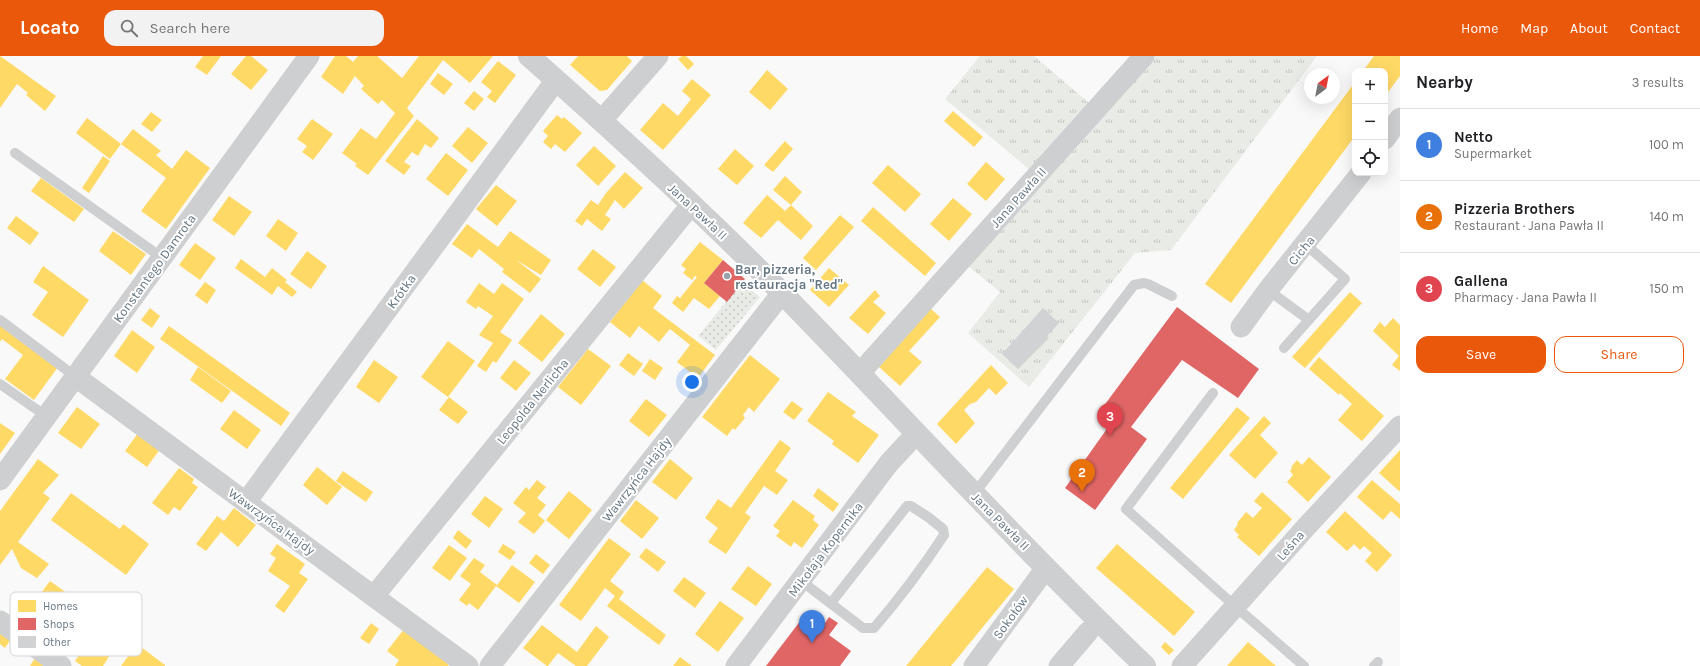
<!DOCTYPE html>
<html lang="en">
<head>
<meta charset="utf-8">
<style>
	body { margin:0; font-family:Karla,sans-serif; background:#f2f2f2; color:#202124 }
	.controls { position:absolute; right:12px; top:12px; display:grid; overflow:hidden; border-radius:8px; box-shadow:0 4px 16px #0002 }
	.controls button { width:36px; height:36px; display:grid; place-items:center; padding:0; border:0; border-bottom:1px solid #e0e0e0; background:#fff; color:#202124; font:20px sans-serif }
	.compass { position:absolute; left:1304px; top:12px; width:36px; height:36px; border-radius:50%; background:#fff; box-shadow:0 4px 16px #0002; rotate:32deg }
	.you { position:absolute; left:692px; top:326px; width:14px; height:14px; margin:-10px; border:3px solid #fff; border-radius:50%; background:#1a73e8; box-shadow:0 0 0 6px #1a73e833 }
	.badge { display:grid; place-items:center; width:26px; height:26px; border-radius:50%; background:#ea580c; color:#fff; font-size:13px; font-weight:700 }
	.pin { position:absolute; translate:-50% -33px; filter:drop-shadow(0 1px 2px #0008) }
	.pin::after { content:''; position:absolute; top:21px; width:14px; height:12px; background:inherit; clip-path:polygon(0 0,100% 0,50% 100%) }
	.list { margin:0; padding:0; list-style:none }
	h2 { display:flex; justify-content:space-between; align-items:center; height:52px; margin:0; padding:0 16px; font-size:17px }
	h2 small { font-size:13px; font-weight:400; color:#757577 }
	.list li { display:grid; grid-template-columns:26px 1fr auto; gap:12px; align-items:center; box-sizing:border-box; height:72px; padding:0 16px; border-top:1px solid #e0e0e0 }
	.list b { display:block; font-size:15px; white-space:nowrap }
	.list p { margin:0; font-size:13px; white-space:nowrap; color:#757577 }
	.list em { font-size:13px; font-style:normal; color:#757577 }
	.actions { display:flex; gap:8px; padding:12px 16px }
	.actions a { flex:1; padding:9px 0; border:1px solid #ea580c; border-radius:12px; text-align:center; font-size:14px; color:#ea580c }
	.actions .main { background:#ea580c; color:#fff }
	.icon { flex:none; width:22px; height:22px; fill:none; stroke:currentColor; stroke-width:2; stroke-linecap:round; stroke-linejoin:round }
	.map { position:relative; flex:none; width:1400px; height:610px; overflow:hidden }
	header { display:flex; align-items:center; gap:24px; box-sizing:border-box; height:56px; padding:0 20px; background:#ea580c; color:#fff }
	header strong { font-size:19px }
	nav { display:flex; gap:22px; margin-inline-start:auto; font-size:14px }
	.search { width:280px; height:36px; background:#f2f2f2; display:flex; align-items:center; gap:10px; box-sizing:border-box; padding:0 14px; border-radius:12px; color:#757577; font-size:15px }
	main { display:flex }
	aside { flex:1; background:#fff }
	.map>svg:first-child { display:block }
</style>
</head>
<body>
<header>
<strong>Locato</strong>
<div class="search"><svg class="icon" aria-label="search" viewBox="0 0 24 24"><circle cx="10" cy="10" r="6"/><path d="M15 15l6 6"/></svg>Search here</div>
<nav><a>Home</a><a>Map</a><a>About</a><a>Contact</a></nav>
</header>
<main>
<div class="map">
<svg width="1400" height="610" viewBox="0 0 1400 610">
	<defs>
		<pattern id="grass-tufts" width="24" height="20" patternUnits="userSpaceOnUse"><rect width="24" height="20" fill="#e8ebe6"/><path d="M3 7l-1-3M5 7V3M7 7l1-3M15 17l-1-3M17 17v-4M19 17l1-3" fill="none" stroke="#c0c3c0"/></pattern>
		<pattern id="park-dots" width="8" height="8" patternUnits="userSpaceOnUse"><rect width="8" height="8" fill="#e8ebe6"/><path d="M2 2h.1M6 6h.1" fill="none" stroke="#c0c3c0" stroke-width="1.8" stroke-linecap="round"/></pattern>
	</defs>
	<rect width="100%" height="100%" fill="#f9f9f9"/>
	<!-- grass -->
	<path fill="url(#grass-tufts)" d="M980 0H1034L1089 47 1131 0H1317L1171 194 1135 197 1029 331 968 277 1000 236 955 199 1030 114 945 43Z"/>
	<!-- park -->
	<path fill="url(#park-dots)" d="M742 226 760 241 716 294 698 280Z"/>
	<!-- homes -->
	<path fill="#ffd966" d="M0 0 56 40 45 55 26 39 28 37 17 28 0 52Z
		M203 0H221L207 19 195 11Z
		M246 0H251L268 14 251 34 231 18Z
		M335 0H346L353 6 358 0H377L402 22 419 0H493L470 27 443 4 407 52 414 60 368 119 355 110 357 108 342 97 361 72 376 83 395 57 382 44 378 48 361 33 364 30 355 20 343 38 321 21Z
		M578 0H627L632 5 607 34 600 35 570 9Z
		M682 0H686L694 8 688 14 678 3Z
		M1374 0H1400V20L1385 40V15H1363Z
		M498 5 516 19 495 47 487 41 492 35 481 26Z
		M767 14 788 33 770 54 749 36Z
		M438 17 453 28 444 39 430 28Z
		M692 23 711 39 663 94 640 74 663 47 678 60 691 43 682 35Z
		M1355 26V80L1231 247 1205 228Z
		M474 35 484 43 474 55 464 47Z
		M953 55 983 81 974 91 944 65Z
		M151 56 162 64 152 76 141 68Z
		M557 59 562 63 564 61 582 77 565 96 555 88 551 93 543 86 548 80 543 75Z
		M87 62 121 88 110 103 76 77Z
		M312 63 333 78 313 104 302 96 307 90 297 83Z
		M417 63 439 82 431 92 425 88 418 100 412 96 404 106 411 110 404 119 385 105Z
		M468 71 488 87 472 107 452 90Z
		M133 73 161 95 156 99 172 113 186 94 210 112 166 173 141 155 166 122 121 88Z
		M785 85 793 93 773 116 764 109Z
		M594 90 616 110 598 130 576 109Z
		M735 93 754 110 737 129 718 113Z
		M446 97 468 114 448 140 426 123Z
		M103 100 110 105 89 137 82 132Z
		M986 106 1005 123 986 145 967 128Z
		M888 109 921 138 905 156 872 127Z
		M625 116 643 132 624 153 615 144 605 159 611 163 602 175 587 163 582 170 575 165 591 144 598 149 606 137Z
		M785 120 802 136 791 149 773 134Z
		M41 122 84 153 74 166 31 135Z
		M496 129 517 145 497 170 476 153Z
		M767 139 785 155 791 149 813 170 801 184 778 164 761 182 743 167Z
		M229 140 252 156 234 180 212 164Z
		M953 142 972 158 949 185 930 168Z
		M873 151 936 207 925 220 861 165Z
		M840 159 854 171 816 214 803 202Z
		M16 160 39 177 30 189 7 172Z
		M278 163 298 177 286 195 266 180Z
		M467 168 498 191 510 175 551 204 541 219 516 204 541 223 530 237 502 216 504 213 479 193 472 202 452 188Z
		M113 175 146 198 131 219 99 195Z
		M700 186 723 204 704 227 720 240 709 253 694 242 683 256 672 247 677 240 680 242 697 221 695 220 692 224 683 217 686 213 681 209Z
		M195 187 216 202 200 224 179 209Z
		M593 193 616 211 600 231 577 213Z
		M307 195 327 210 311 233 290 218Z
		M241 203 265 221 272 212 287 224 285 226 297 236 292 241 278 230 272 239 235 212Z
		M43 210 89 244 63 281 32 259 48 236 33 226Z
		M829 212 849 229 829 251 810 234Z
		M642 224 662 240 653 252 715 299 698 322 677 306 690 289 670 273 659 286 639 270 630 282 610 266Z
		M205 226 216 234 207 248 195 239Z
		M479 227 494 238 502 227 524 243 500 276 512 284 496 307 493 305 486 316 477 310 493 287 479 279 493 260 478 250 476 253 466 246Z
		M875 234 880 240 873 246 886 257 868 278 849 262Z
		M1350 236 1362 247 1305 312 1292 301Z
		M150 252 160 260 152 272 141 264Z
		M930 252 940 261 909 295 922 306 900 330 879 311Z
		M541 258 565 278 542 306 518 287Z
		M1393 262 1400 269V315L1392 309 1399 300 1373 275 1380 266 1385 271Z
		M0 267 58 311 34 344 5 323 23 299 2 283 0 286Z
		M169 270 290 357 281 370 160 283Z
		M132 274 155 291 137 317 114 300Z
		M448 285 475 305 448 341 421 321Z
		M588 293 611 310 581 349 558 331Z
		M628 297 643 308 634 320 619 309Z
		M750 299 780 323 754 356 749 351 743 359 745 362 735 374 733 372 727 380 702 361Z
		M1319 301 1384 360 1362 385 1338 364 1352 348 1340 337 1339 339 1309 313Z
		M650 303 663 312 655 324 642 315Z
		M374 304 398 321 379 347 356 331Z
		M514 304 531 317 516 335 500 322Z
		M991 309 1008 327 996 339 989 332 976 346 970 348 964 354 975 367 956 388 937 368Z
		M198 311 231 335 222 347 190 324Z
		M828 336 856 356 852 360 879 379 858 407 832 388 834 385 807 365Z
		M449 341 468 356 458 368 439 354Z
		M646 343 667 359 649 381 629 365Z
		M792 345 803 353 794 364 783 356Z
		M77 351 100 368 81 393 58 377Z
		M1237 351 1250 362 1183 443 1170 432Z
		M234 354 261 374 247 393 220 373Z
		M1264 360 1271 367 1260 379 1278 397 1255 423 1229 399Z
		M0 367 15 377 0 398Z
		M141 373 163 389 147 411 125 395Z
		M780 384 791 392 775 415 788 424 777 439 764 430 745 457 751 461 726 498 708 486 718 472 705 462 718 443 731 452Z
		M1400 394V434L1399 435 1379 417Z
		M1309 401 1331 421 1308 446 1287 426 1293 419 1290 415 1292 412 1291 411 1297 404 1302 409Z
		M38 403 59 419 43 437 50 442 18 486 49 508 37 522 21 512 12 493 0 509V455Z
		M670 403 693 422 676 444 652 426Z
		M317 411 342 431 327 449 303 429Z
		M179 412 194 423 192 427 198 431 180 455 174 451 168 459 152 447Z
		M343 415 373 436 366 446 336 425Z
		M537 424 546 431 537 442 546 449 538 459 545 465 534 478 518 466 526 457 513 447 526 431 529 434Z
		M1372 424 1400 448V463L1391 455 1383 464 1357 441Z
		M818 432 839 448 833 456 813 440Z
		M569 435 592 454 569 483 546 464Z
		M1262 436 1292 463 1259 500 1237 481 1239 479 1234 474 1238 468 1237 467 1246 456 1253 462 1262 452 1254 445Z
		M71 437 120 473 123 468 149 488 126 519 51 464Z
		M485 440 503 453 489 472 471 458Z
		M636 444 659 462 642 483 620 465Z
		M793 444 815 460 813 464 819 469 802 492 794 486 791 491 776 480 780 475 773 470Z
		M234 452 256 469 238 491 221 476 206 495 196 488 217 460 224 465Z
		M1345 455 1392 499 1377 516 1365 505 1372 497 1364 490 1360 494 1354 488 1347 495 1326 476Z
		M458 474 472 485 466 493 453 482Z
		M609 482 631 498 610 525 624 536 619 543 666 579 659 589 607 550 615 540 605 532 581 565 559 549Z
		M277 488 305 508 299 517 308 523 284 557 275 550 290 530 268 515 276 502 270 498Z
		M503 488 516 496 510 504 498 496Z
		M1117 488 1195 556 1174 580 1096 512Z
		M449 489 467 502 450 525 432 512Z
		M646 492 666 506 658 516 639 501Z
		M536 498 550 509 543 518 529 507Z
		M474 502 485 509 480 516 497 529 512 509 535 526 519 547 496 530 478 554 469 547 467 550 459 544 471 528 460 520Z
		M748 510 772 528 756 550 731 533Z
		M987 511 1014 533 951 610H906Z
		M684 521 706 537 695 552 673 535Z
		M50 525 71 540 56 560 35 545Z
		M720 545 744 562 718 596 695 578Z
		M371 567 379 573 369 588 360 582Z
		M542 569 577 596 596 570 609 581 587 610H576L558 597 548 610H547L523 592Z
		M404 573 449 608 448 610H395L399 604 387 595Z
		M0 575 11 583 5 592 0 588Z
		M89 585 110 599 103 610H82L75 605Z
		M1165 586 1174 594 1169 599 1161 591Z
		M1248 586 1276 610H1227Z
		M137 588 165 609V610H121Z
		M680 601 692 610H673Z
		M35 602 47 610H30Z"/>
	<!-- shops -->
	<path fill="#e06666" d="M723 204 745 223 727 246 704 227Z
		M1177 251 1259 313 1238 342 1182 304 1131 371 1147 383 1095 454 1065 432 1116 360 1103 351Z
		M804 560 821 573 829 561 838 567 829 579 851 595 840 610H766Z"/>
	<!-- building -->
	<path fill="#d0d2d3" d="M1043 252 1059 267 1047 280 1049 282 1018 313 1002 298Z"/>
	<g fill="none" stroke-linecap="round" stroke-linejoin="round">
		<!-- service -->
		<path stroke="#cecfd0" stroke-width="10" d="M15 97 161 201
			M1268 234 1309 264
			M0 264 76 321
			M1284 292 1345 223 1305 188
			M0 328 46 360
			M1213 337 1126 453 1236 551 1304 610
			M974 438 1134 229 1144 227 1148 228 1172 240
			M800 524 863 572H874C899 543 923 511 944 479L943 473 928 461 911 450H907L831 547
			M1374 610 1378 606"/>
		<!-- minor -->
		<path stroke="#cecfd0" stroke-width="21" d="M601 65 658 0
			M1385 83 1400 62
			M1241 271 1268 234 1361 117
			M860 317 1144 0
			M76 321 468 610
			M0 424 309 0
			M246 446 556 24
			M374 540 691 149
			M0 565 61 610
			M490 610 782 237
			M736 610 889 407 916 378
			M974 610 1046 512
			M1059 610 1088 576
			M1182 610 1307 470 1400 370"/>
		<!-- tertiary -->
		<path stroke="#cecfd0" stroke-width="22" d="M529 0C616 77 702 155 783 238 904 362 1020 490 1145 610"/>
	</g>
	<!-- markers -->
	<circle fill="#99a4ac" stroke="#fff" stroke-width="1.5" cx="727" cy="220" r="4"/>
	<g text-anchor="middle" stroke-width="4" stroke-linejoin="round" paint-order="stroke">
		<!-- street labels -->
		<g font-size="13" fill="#657683" stroke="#fff">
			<text transform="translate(1018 141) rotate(-48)" y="5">Jana Pawła II</text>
			<text transform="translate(698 155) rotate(43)" y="5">Jana Pawła II</text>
			<text transform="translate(1301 194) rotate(-51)" y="5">Cicha</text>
			<text transform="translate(154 212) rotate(-54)" y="5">Konstantego Damrota</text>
			<text transform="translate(401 235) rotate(-54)" y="5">Krótka</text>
			<text transform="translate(532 345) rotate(-51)" y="5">Leopolda Nerlicha</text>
			<text transform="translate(636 423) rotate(-52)" y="5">Wawrzyńca Hajdy</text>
			<text transform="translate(272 465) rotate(36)" y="5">Wawrzyńca Hajdy</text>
			<text transform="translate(1001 465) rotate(45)" y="5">Jana Pawła II</text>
			<text transform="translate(1290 489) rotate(-49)" y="5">Leśna</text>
			<text transform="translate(825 493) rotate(-53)" y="5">Mikołaja Kopernika</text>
			<text transform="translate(1010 561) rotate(-54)" y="5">Sokołów</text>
		</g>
		<!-- poi labels -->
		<g font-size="13" font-weight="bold" fill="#657683" stroke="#fff" text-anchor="start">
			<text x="735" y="218">Bar, pizzeria,<tspan x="735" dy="15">restauracja "Red"</tspan></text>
		</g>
	</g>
	<!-- legend -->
	<rect x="10" y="536" width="132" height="64" rx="6" fill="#fff" stroke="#d1d6da" stroke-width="1"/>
	<rect x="18" y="544" width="18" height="12" fill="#ffd966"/>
	<rect x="18" y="562" width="18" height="12" fill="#e06666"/>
	<rect x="18" y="580" width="18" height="12" fill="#d0d2d3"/>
	<g font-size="11" fill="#657683">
		<text x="43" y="554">Homes</text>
		<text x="43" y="572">Shops</text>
		<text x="43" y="590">Other</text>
	</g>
</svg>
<div class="controls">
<button>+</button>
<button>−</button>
<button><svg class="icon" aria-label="locate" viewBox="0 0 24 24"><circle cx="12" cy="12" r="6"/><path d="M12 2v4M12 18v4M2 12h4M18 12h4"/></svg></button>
</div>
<svg class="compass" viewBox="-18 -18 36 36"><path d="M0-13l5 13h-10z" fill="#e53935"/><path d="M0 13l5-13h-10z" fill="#757577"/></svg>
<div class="you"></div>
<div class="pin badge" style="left:812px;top:587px;background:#3f7fe0">1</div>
<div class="pin badge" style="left:1082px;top:436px;background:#e8710a">2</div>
<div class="pin badge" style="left:1110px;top:380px;background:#e0444e">3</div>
</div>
<aside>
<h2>Nearby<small>3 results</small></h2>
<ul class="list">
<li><span class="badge" style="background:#3f7fe0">1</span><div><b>Netto</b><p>Supermarket</p></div><em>100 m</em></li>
<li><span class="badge" style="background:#e8710a">2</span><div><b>Pizzeria Brothers</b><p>Restaurant · Jana Pawła II</p></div><em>140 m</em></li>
<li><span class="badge" style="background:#e0444e">3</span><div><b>Gallena</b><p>Pharmacy · Jana Pawła II</p></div><em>150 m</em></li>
</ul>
<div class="actions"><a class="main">Save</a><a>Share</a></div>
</aside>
</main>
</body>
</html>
